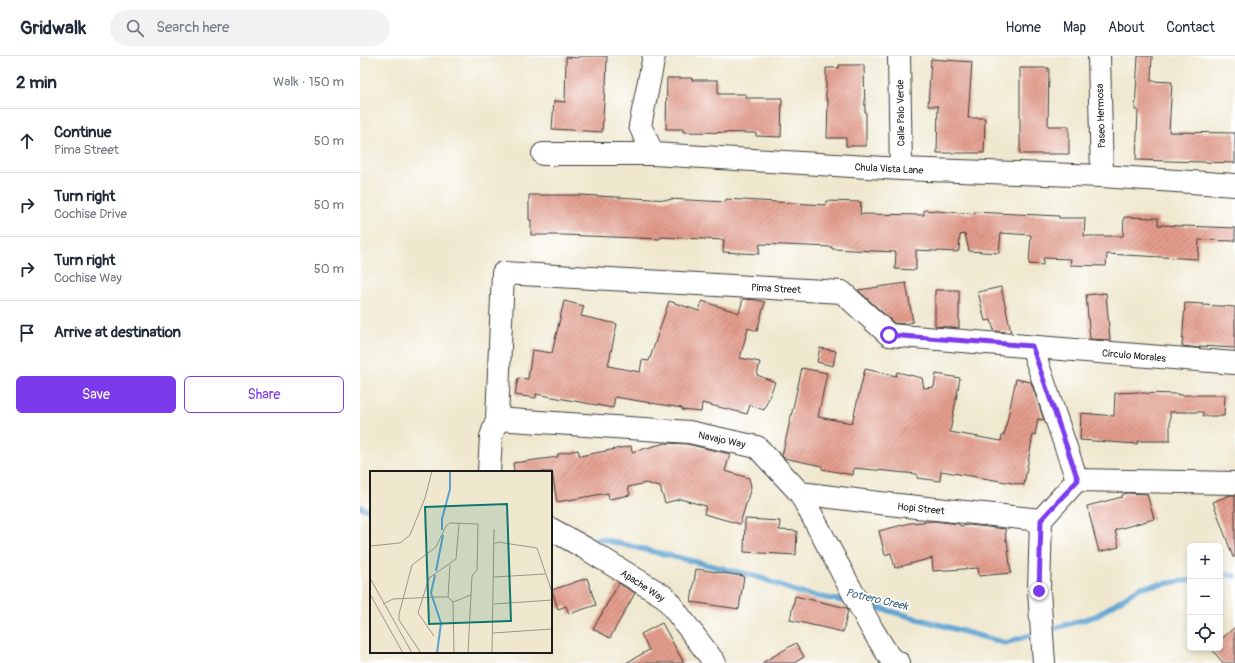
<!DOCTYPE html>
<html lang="en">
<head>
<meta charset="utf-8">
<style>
	body { margin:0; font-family:Pangolin,sans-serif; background:#f2f2f3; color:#1f2937 }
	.controls { position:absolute; right:12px; bottom:12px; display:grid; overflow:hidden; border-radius:6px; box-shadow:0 2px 6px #0003 }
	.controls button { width:36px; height:36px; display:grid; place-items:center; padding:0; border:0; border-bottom:1px solid #e0e1e3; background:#fff; color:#1f2937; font:20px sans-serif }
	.stop { position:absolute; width:12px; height:12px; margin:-9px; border:3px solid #7c3aed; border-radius:50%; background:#fff }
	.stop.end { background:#7c3aed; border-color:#fff; box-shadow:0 1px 4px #0008 }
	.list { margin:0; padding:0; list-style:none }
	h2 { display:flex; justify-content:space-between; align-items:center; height:52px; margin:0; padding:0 16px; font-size:17px }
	h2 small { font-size:13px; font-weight:400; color:#747a83 }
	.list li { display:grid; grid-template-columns:26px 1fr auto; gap:12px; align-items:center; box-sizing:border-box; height:64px; padding:0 16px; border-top:1px solid #e0e1e3 }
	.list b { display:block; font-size:15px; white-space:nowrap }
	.list p { margin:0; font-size:13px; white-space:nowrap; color:#747a83 }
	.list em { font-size:13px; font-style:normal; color:#747a83 }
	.actions { display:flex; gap:8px; padding:12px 16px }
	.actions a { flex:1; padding:9px 0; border:1px solid #7c3aed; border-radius:6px; text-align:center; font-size:14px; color:#7c3aed }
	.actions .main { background:#7c3aed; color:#fff }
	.icon { flex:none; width:22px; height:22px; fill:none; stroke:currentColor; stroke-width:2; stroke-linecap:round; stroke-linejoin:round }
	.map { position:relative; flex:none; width:875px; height:607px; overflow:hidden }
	header { display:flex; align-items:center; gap:24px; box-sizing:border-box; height:56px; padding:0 20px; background:#fff; border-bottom:1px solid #e0e1e3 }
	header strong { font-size:19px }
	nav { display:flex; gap:22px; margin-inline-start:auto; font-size:14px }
	.search { width:280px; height:36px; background:#f2f2f3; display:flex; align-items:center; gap:10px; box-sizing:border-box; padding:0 14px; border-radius:22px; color:#747a83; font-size:15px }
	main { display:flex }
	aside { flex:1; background:#fff }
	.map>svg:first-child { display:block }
</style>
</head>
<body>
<header>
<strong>Gridwalk</strong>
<div class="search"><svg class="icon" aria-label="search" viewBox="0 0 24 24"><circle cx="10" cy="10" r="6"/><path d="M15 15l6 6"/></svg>Search here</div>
<nav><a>Home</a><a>Map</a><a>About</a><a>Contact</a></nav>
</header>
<main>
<aside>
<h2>2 min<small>Walk · 150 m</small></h2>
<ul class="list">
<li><svg class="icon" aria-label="ahead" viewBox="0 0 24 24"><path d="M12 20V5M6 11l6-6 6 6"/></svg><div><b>Continue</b><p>Pima Street</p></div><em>50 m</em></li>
<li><svg class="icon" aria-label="right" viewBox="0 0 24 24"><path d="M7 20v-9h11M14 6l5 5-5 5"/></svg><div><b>Turn right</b><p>Cochise Drive</p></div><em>50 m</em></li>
<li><svg class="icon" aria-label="right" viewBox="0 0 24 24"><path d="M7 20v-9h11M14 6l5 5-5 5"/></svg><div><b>Turn right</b><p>Cochise Way</p></div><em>50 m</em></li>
<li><svg class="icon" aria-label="arrive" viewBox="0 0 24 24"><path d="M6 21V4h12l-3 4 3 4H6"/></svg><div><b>Arrive at destination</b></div></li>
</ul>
<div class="actions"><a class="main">Save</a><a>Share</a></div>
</aside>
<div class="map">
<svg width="875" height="607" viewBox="0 0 875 607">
	<defs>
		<pattern id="building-hatch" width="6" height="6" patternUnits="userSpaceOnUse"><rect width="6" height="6" fill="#e39c8b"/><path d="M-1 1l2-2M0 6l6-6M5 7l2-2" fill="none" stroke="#b77e71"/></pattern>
	</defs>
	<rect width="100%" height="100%" fill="#fff"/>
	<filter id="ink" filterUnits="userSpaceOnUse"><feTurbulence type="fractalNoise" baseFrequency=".025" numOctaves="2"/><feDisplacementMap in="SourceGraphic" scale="8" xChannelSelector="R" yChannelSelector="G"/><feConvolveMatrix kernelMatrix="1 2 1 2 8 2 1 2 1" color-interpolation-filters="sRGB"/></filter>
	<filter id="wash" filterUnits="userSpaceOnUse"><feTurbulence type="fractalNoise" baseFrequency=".012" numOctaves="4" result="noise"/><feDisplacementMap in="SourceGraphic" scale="16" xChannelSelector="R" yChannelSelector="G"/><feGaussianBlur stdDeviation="0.9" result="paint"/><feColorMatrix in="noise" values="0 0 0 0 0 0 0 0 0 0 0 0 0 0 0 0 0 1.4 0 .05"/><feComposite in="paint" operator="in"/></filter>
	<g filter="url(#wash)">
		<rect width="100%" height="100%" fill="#efe8cf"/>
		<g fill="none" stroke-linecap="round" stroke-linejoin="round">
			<!-- stream -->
			<path stroke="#5da2d2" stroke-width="5.5" d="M0 451 11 455
				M227 484 241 483 398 521 440 537 492 547
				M860 520 868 519 875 520
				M506 550 519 552 645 587 677 577
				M685 575 736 560 781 531 830 524"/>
		</g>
		<g id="blocks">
			<!-- building -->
			<path fill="url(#building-hatch)" d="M219 0H247L246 30H245L242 76 192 73 194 45 205 46 206 1 219 2Z
				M778 0H792L791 25 812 26 809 76 875 77V107L776 104 778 54H775Z
				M571 3 612 6 608 62H625L624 97H577L578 50H568Z
				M479 9H504L505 56H506V90H486V82H467L468 44H466V12H479Z
				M660 12H689L688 70H709V98H660Z
				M307 22H332V24H358V38H386V42H422L421 81 396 80V77L323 76V73H306Z
				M169 139H220L310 144V143L366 146V143L466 149V145L501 146 500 158 564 159V154L614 158V156L699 160V162H725L724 180H763L764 161 798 162V169L875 172V185L839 184 838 203 747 198 746 210 710 209 711 203 683 202V209L669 208 671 179 641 177 639 197 609 195 605 178 600 179 599 195H597V196L556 194V214L535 213 536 196 472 193V191L400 188 399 198 363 196 364 184 301 181 300 183 204 179H171V164H169Z
				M546 227 553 266 545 268 534 267 498 234Z
				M641 231 651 276H648L634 275 631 264 625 265 618 236Z
				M575 234H599V272L575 270Z
				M746 237 750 284 730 283 726 239Z
				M383 243 396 244 405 246 397 275 388 272 380 302 400 306 397 319 415 326 404 354 390 349 387 358 342 347 341 356 322 354V352L255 341 253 352 176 338V342L155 339 158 322 168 323 172 294 192 297 204 245 224 250 221 260 257 268 248 310 280 316 282 304 289 305 309 245 339 255 342 245 379 257Z
				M825 247 843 248V249L875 251V292L840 290V292L822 290Z
				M460 292 476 295 473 310 457 306Z
				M442 312 467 317 458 361 492 367 505 313 536 320 537 316 562 322 564 332 574 331 576 318 600 322 590 376 641 385 642 379H644L656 323 671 326 684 364 678 363 675 379 673 378 664 429 581 415 580 425 557 422V418L494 412 493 419 462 413V410L424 402 422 400Z
				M780 336V337L818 338V339H865L864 360H843V356H810V385H778L777 388 720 384 721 357 754 360 755 337Z
				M305 387 327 388 370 398 365 415 389 422 391 431 380 468 344 458 346 450 320 443 305 447 300 431 286 427 268 431 270 439 249 443 248 437 197 446 192 416H154L153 407 198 401V398L218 394 220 400 271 390 272 396Z
				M767 437 787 438 794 463 755 474 759 491 739 496 727 450 762 441V439Z
				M870 439H875V501H873L853 446Z
				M385 463 420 465 419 474 437 475 436 499 384 496Z
				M574 465 599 468 600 470 609 469 645 473 646 485 647 484 651 517 619 520 618 512 573 515 572 502 535 512 531 497 525 499 519 475 550 467Z
				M336 513 384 520 379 553 331 546Z
				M227 522 236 549 209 558 206 550 198 553 192 534Z
				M259 527 275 537 250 582 233 573Z
				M435 540 487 552 488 554 483 576 430 564Z
				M302 567 324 607H266L289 594 281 578Z
				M875 571V607H863L851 592H860V584Z
				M436 587 444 601 434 607H402Z"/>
		</g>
	</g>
	<g filter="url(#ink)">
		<use href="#blocks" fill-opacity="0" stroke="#3c3b37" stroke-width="1"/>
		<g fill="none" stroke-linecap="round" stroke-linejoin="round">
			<!-- minor casing -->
			<g stroke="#3c3b37" stroke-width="24">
				<path id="minor" d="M539 0 541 113
					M739 0 742 120
					M183 98H293L541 113 742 120 875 129
					M293 98 280 70 294 0
					M672 291 717 424
					M137 363 329 376 397 391 440 437 512 573 530 602 539 607
					M129 416 131 381 137 363 143 217 482 236 529 279 875 307
					M717 424 875 427
					M440 437 519 447 681 464
					M191 473 225 492 305 541 355 607
					M684 607 679 535 681 464 717 424"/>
			</g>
			<!-- minor -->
			<use href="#minor" stroke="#fff" stroke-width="22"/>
		</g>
	</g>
	<g fill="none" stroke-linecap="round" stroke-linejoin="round" filter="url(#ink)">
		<!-- route -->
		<path stroke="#7c3aed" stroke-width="5" d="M529 279 672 290 718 424 681 464 679 535"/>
	</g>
	<g text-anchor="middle" stroke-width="3.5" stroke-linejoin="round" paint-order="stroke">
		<!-- street labels -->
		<g font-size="10" fill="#1c1c1c" stroke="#fff">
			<text transform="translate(540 57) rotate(-91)" y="4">Calle Palo Verde</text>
			<text transform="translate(740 60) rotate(-92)" y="4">Paseo Hermosa</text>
			<text transform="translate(529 112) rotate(3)" y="4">Chula Vista Lane</text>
			<text transform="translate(416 232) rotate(3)" y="4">Pima Street</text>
			<text transform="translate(774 299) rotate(5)" y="4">Circulo Morales</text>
			<text transform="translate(362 383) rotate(12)" y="4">Navajo Way</text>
			<text transform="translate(561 452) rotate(6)" y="4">Hopi Street</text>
			<text transform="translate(283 529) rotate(33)" y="4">Apache Way</text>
		</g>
		<!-- water labels -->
		<g font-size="11" font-style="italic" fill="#3c5f77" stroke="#fff">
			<text transform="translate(517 543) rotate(13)" y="4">Potrero Creek</text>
		</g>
	</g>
	<!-- overview -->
	<g transform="translate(10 415)">
		<rect width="182" height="182" fill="#efe8cf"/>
		<path fill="none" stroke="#5da2d2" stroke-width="2" d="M72 59V48L80 18V0M66 100 73 64M65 104 61 122 71 152 67 182"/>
		<path fill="none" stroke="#9b9687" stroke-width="1" d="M125 73 128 71 167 77 182 121M0 75 30 72 40 64 55 27 62 0M124 106 175 103M0 107 42 182M0 123 33 182M78 126 80 94M83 131 84 182M83 131 101 124M13 133 23 128 68 126H78L83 131M124 133 182 129M123 162 182 158M64 165 48 142 59 107 86 88 89 53M51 182 29 149V143L42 94 66 76 76 55 80 52 108 53 107 99 102 105 98 182M122 182 124 58"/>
		<path fill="#0f766e" fill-opacity="0.15" stroke="#0f766e" stroke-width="2" d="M137 33 141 150 59 153 55 36Z"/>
		<rect width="182" height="182" fill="none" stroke="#1c1c1c" stroke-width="2"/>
	</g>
</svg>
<div class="controls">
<button>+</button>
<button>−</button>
<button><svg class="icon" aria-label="locate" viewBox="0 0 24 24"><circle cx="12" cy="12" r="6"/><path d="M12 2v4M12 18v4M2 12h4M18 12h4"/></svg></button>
</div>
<div class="stop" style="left:529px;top:279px"></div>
<div class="stop end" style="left:679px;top:535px"></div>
</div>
</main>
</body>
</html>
